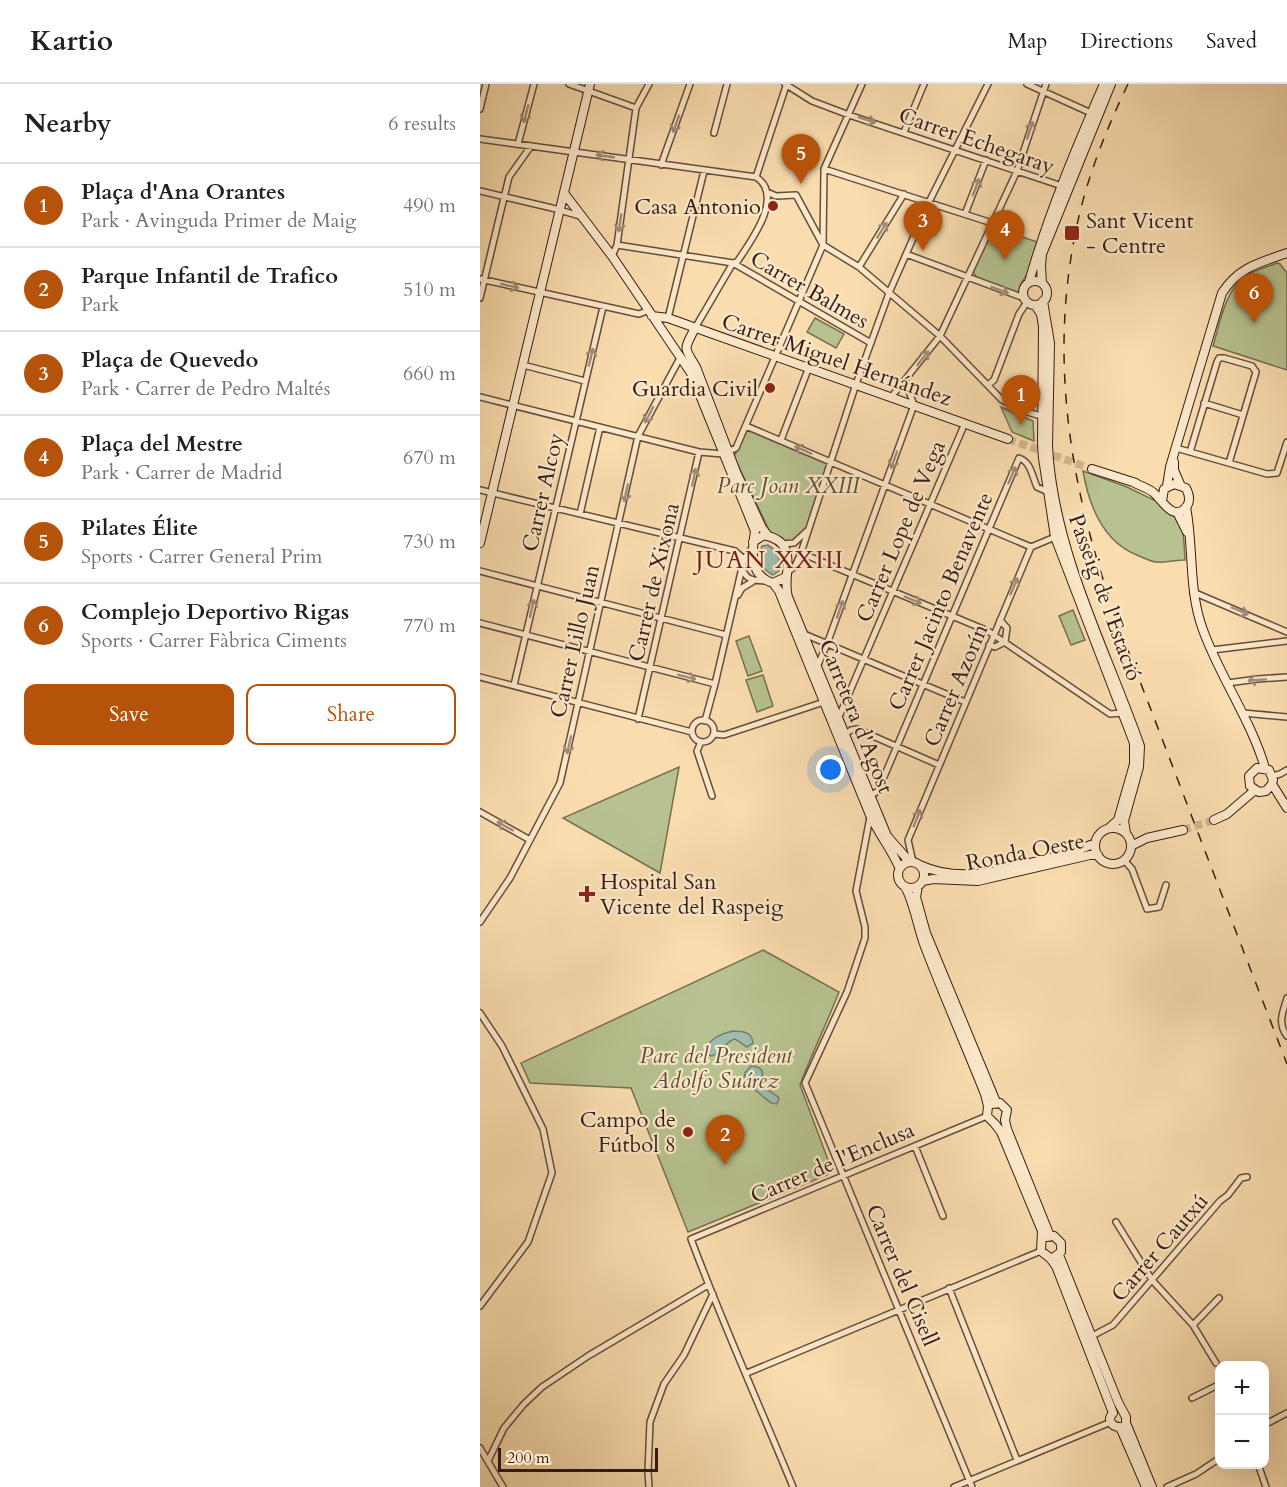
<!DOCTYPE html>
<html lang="en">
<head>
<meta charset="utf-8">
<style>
	body { margin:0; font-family:Cardo,serif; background:#f6f6f6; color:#202124 }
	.controls { position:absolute; right:18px; bottom:18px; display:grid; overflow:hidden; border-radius:12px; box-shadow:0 6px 24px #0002 }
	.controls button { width:54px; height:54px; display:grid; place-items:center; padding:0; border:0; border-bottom:2px solid #e0e0e0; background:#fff; color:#202124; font:30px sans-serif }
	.scale { position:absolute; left:18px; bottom:15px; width:160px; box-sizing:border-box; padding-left:6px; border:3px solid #351d13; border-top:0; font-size:16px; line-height:21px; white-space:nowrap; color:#351d13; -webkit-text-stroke:4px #fce9cb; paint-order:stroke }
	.you { position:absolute; left:351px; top:686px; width:21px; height:21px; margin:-15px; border:4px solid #fff; border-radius:50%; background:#1a73e8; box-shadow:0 0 0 9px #1a73e833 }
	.badge { display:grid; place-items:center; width:39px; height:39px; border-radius:50%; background:#b45309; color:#fff; font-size:20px; font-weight:700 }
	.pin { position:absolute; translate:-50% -50px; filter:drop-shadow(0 2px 3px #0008) }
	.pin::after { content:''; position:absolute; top:32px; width:21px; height:18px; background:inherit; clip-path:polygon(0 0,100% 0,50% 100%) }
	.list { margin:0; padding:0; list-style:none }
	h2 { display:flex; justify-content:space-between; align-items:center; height:78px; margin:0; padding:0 24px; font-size:26px }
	h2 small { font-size:20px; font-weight:400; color:#757577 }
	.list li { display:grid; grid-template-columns:39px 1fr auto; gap:18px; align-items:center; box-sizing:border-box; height:84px; padding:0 24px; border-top:2px solid #e0e0e0 }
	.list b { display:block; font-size:22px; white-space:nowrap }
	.list p { margin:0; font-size:20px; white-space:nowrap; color:#757577 }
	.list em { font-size:20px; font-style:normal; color:#757577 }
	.actions { display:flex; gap:12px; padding:18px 24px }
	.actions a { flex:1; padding:14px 0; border:2px solid #b45309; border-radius:12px; text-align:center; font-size:21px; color:#b45309 }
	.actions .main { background:#b45309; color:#fff }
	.map { position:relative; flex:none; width:807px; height:1403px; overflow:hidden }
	header { display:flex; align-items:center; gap:36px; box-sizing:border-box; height:84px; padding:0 30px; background:#fff; border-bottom:2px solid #e0e0e0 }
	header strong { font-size:28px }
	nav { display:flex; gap:33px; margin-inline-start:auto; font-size:21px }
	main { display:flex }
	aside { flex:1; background:#fff }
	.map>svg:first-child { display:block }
</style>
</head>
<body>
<header>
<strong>Kartio</strong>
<nav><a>Map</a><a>Directions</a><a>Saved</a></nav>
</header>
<main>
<aside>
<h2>Nearby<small>6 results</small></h2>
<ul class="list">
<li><span class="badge">1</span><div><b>Plaça d'Ana Orantes</b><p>Park · Avinguda Primer de Maig</p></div><em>490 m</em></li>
<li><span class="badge">2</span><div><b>Parque Infantil de Trafico</b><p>Park</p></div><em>510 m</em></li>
<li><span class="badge">3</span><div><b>Plaça de Quevedo</b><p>Park · Carrer de Pedro Maltés</p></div><em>660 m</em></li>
<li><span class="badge">4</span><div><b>Plaça del Mestre</b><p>Park · Carrer de Madrid</p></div><em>670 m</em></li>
<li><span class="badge">5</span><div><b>Pilates Élite</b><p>Sports · Carrer General Prim</p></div><em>730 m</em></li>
<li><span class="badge">6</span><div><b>Complejo Deportivo Rigas</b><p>Sports · Carrer Fàbrica Ciments</p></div><em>770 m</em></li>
</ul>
<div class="actions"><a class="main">Save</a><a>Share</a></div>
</aside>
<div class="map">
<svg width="807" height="1403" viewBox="0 0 807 1403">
	<rect width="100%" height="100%" fill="#faddaf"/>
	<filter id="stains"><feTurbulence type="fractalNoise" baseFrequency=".00333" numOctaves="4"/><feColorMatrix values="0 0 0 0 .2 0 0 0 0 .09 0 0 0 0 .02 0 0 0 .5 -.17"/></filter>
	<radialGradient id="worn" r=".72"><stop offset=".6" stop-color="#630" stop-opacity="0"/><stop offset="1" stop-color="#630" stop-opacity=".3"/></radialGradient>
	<!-- green -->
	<path fill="#b7c290" stroke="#767052" stroke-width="1.5" d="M514 143 557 158 548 188 540 202 539 209 497 195 493 187Z
		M797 179 800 180 807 189V286L733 262C740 239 745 205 767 191 776 186 787 183 797 179Z
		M335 234 364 250 356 264 327 248Z
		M521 323 553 337 554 357 532 348Z
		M266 345 353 380 327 456 305 458 290 448 254 373Z
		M603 387 647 403 678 418C683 427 689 427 696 433 705 442 704 464 705 476 696 476 686 479 677 478 671 478 665 474 659 472 624 459 609 422 603 387Z
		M593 526 605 556 591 561 579 532Z
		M269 552 282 587 268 592 256 557Z
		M283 591 293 622 277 628 266 596Z
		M199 683 180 789 83 734Z
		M283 866 359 908C347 939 332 969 320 1001L351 1084 347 1091 208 1148 151 1004 50 999 41 979Z"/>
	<!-- water -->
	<path fill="#9ebbad" stroke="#747c6f" stroke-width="1.5" d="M288 461C298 467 302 475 299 487L293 491C281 485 277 475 282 462Z
		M253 947C263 947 272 948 273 959L267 963 255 955C245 957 242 970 231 972L227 970C225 955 241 950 253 947Z
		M271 982C290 983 278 996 287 1005 290 1008 295 1010 299 1014L297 1020 291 1019 264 997 265 989Z"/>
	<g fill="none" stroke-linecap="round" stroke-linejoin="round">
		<!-- secondary-tunnel -->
		<path stroke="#d3b790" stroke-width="8" stroke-dasharray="8 4" stroke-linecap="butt" d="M528 355 612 385
			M703 746 734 736"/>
		<!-- street casing -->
		<g stroke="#664d3a" stroke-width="8">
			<path id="street" d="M89 0 156 24
				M305 0 332 17 369 31 582 102
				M547 0 611 29
				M0 25 6 0
				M424 48 444 0
				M234 49 247 0
				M0 55 276 93C305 112 271 157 257 178L253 179 215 244
				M38 60 54 0
				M181 81 210 0
				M344 85 512 139
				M276 93 306 2
				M0 107 72 124 100 132
				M287 108 296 112 316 111 343 161 379 183 460 252 522 316 544 327 561 332
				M485 130 506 76
				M137 161 253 179 391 259
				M426 170 544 214
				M132 172 137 161 156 24 169 0
				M379 183 424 110
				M0 195 159 230 169 226
				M0 214 29 93 51 62
				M188 234 224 87
				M43 281 105 297
				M508 301 514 296 539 230 547 218
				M412 312 460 252 537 87 566 0
				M0 313 219 368 243 370 256 364 343 161 344 85 382 0
				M724 319 763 331
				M266 342 551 463
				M301 356 329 283
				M696 364 787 390 797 389 807 358
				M710 368 737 278 739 274H744L772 282 776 288 749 379
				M0 406 255 467 264 475
				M100 430 120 343
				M302 460 314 459 327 447
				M321 469 508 547 630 630 642 629
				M262 485C268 498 274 496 287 497
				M0 487 246 551
				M308 488 315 482 321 469 376 300 409 209 449 118 508 0
				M713 508 807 548
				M258 511 262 504 272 498
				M0 539 235 600
				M324 550 485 618
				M509 561 515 563 525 558 527 544 520 536
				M732 566 807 557
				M337 583 347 560 434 321 425 296
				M0 593 212 648
				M748 599 777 595 807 593
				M34 601 123 223
				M763 629 807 633
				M158 635 219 368
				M358 635 485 339
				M212 647a11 11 0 1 1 22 0a11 11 0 1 1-22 0Z
				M225 637 235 600 264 475 272 464
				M234 650 244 651 344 618
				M364 651 371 646 377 645 459 681
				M221 658 217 667 232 712
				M792 692 800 690 807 686
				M390 712 398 707 539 374C551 378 552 392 557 403L566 407
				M0 728 50 756
				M390 733 376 807 385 843V854L367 908 325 999 492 1403
				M644 776 652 785 667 825 679 823 686 801
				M433 778 428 756 551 463 575 453
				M0 838 30 794 80 699 158 352 200 274
				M807 914C803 928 797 939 807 952
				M0 929 22 962 63 1045 72 1089 48 1158 0 1222
				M435 1062 463 1132
				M636 1138 672 1196 713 1241 739 1214
				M469 1204 537 1376
				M713 1241 736 1279
				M612 1252 633 1241 740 1117 748 1111 761 1094 767 1093
				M267 1289 561 1167
				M712 1314 740 1300
				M784 1341 807 1329
				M0 1364 23 1403
				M8 1377 24 1344 44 1320 62 1303 108 1272 228 1201
				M778 1380 786 1403
				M169 1403 168 1388 170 1338 184 1300 204 1271 233 1210
				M313 1403C279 1320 242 1238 211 1155L507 1032
				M474 1403 631 1338
				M687 1403 716 1390 740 1374"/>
		</g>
		<!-- secondary casing -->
		<g stroke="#351d13" stroke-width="10">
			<path id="secondary" d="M84 109 132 172 211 289 275 447C272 467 268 491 293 499L306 493
				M543 209a12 12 0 1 1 24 0a12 12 0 1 1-24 0Z
				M549 198C568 131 596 64 624 0
				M562 199 561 182 562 170 631 0
				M563 217 570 259 568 362
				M555 221 561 230 563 243 562 360
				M172 232 188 234 528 355
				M215 244C204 266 203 262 216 283L256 388 282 444 288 452
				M563 374 575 453 654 659V680L638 736 629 744
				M569 376C578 476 627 568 660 662L659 683 644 737 646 749
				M694 378V386L700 400
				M612 385 656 399
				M653 398C660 402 668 404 674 409 683 417 694 439 707 422 711 416 709 410 706 404L694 400 684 405 682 417
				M687 402 690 383 742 209C759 183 779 179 807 169
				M706 423C714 464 708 506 723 546 740 593 771 636 785 684
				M697 428 707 448
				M273 458 284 451C322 459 301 490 308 513L407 752 429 777
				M0 459 110 0
				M293 499 299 507 305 522 390 731C398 749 411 764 419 783
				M792 700 786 707 779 708 770 702 769 692 777 684 789 686 793 696 792 700 807 724
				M734 736 747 730 775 706
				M615 762a18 18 0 1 1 36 0a18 18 0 1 1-36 0Z
				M651 762 667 754 703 746
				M418 791a13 13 0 1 1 26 0a13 13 0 1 1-26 0Z
				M440 781C478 799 519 787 558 777 577 772 597 768 615 759
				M443 797 453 795 498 797 610 771H618
				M438 802 436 813 446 849 516 1018
				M425 803C433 815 438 844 444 860 463 910 485 960 505 1010L508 1022 507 1032 515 1040 521 1048 562 1147 561 1167 570 1174 576 1182 633 1329
				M512 1020 520 1019 527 1026 525 1036 527 1045 570 1152
				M566 1153 574 1152 581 1159V1168L574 1173
				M579 1171 638 1318 646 1333V1339L672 1403
				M633 1329C627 1335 631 1343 640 1343
				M640 1343 666 1403"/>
		</g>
		<!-- street -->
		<use href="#street" stroke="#fce9cb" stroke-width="5"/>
		<!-- secondary -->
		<use href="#secondary" stroke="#fce9cb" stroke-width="8"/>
		<!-- rail -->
		<path stroke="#351d13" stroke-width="1.5" stroke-dasharray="10 10" stroke-linecap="butt" d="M648 0C625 48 605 98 595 151 572 266 587 381 622 492 639 546 661 599 681 652 723 762 765 871 807 980"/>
		<!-- secondary-bridge casing -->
		<g stroke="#351d13" stroke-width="10" stroke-linecap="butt">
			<path id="secondary-bridge" d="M562 360 563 374
				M568 362 569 376"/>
		</g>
		<!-- secondary-bridge -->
		<use href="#secondary-bridge" stroke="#fce9cb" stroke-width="8"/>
	</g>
	<!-- one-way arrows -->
	<defs><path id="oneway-shaft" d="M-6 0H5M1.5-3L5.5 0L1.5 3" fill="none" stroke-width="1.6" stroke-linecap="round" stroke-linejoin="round" transform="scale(1.5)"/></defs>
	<g stroke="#a28d78">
		<use href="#oneway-shaft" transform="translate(46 30) rotate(105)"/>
		<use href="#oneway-shaft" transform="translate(387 36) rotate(18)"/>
		<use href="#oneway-shaft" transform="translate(196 40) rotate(110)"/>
		<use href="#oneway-shaft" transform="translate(550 46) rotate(-72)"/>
		<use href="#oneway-shaft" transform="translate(125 72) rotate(-172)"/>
		<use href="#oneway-shaft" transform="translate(496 103) rotate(-69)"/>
		<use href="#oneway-shaft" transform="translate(140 139) rotate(98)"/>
		<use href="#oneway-shaft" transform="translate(402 146) rotate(-58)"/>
		<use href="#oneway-shaft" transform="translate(30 202) rotate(13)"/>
		<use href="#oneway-shaft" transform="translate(520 206) rotate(20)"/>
		<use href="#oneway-shaft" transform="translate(111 273) rotate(-76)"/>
		<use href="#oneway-shaft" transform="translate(443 274) rotate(-51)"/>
		<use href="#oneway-shaft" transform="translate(169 331) rotate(118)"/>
		<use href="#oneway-shaft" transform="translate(323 366) rotate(-156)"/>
		<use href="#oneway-shaft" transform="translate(414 376) rotate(110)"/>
		<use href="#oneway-shaft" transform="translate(532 391) rotate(-67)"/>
		<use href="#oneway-shaft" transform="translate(214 393) rotate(-78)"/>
		<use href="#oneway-shaft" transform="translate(146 409) rotate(102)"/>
		<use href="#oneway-shaft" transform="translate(534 502) rotate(-67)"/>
		<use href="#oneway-shaft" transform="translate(433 516) rotate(22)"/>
		<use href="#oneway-shaft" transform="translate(52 524) rotate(-77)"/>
		<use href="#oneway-shaft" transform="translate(360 525) rotate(-71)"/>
		<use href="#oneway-shaft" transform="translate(760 527) rotate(23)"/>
		<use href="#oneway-shaft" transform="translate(207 593) rotate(14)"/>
		<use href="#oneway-shaft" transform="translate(777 596) rotate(176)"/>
		<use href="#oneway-shaft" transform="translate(89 661) rotate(103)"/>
		<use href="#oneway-shaft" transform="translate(437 734) rotate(-68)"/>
		<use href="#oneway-shaft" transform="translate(25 742) rotate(-151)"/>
	</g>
	<!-- markers -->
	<g fill="#8f2418" stroke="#fce9cb" stroke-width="2">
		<circle cx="293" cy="122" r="6"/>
		<rect x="584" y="141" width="16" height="16" rx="3"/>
		<circle cx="290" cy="304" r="6"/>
		<path d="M104 801h6v6h6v6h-6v6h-6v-6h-6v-6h6z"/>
		<circle cx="208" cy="1048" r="6"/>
	</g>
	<g text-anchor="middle" stroke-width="4.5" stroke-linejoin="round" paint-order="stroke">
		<!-- street labels -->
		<g font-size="22" fill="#351d13" stroke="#fce9cb">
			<text transform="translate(497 56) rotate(19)" y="8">Carrer Echegaray</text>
			<text transform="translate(330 205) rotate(30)" y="8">Carrer Balmes</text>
			<text transform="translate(357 275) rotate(19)" y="8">Carrer Miguel Hernández</text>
			<text transform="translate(62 408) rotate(-77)" y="8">Carrer Alcoy</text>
			<text transform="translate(420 447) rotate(-67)" y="8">Carrer Lope de Vega</text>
			<text transform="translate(173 498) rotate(-77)" y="8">Carrer de Xixona</text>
			<text transform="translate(626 513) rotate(70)" y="8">Passeig de l'Estació</text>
			<text transform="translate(460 517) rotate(-67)" y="8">Carrer Jacinto Benavente</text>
			<text transform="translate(94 557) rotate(-77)" y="8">Carrer Lillo Juan</text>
			<text transform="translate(475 601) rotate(-67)" y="8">Carrer Azorín</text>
			<text transform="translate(377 632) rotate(68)" y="8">Carretera d'Agost</text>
			<text transform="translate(545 767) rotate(-11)" y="8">Ronda Oeste</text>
			<text transform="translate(352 1078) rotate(-23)" y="8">Carrer de l'Enclusa</text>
			<text transform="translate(679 1163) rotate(-49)" y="8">Carrer Cautxú</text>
			<text transform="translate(423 1191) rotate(67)" y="8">Carrer del Cisell</text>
		</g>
		<!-- poi labels -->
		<g font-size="22" fill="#351d13" stroke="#fce9cb" text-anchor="end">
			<text x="281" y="130">Casa Antonio</text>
			<text x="606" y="144" text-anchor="start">Sant Vicent<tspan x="606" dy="25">- Centre</tspan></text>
			<text x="278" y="312">Guardia Civil</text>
			<text x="120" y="805" text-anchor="start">Hospital San<tspan x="120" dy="25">Vicente del Raspeig</tspan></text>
			<text x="196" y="1043">Campo de<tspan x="196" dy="25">Fútbol 8</tspan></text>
		</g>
		<!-- park labels -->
		<g font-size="22" font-style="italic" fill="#5c4f38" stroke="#fce9cb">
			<text x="308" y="409">Parc Joan XXIII</text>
			<text x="236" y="979">Parc del President<tspan x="236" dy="25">Adolfo Suárez</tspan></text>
		</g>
		<!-- neighbourhood labels -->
		<g font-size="24" letter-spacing="1.5" fill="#7a1f14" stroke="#fce9cb">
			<text x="290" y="484">JUAN XXIII</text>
		</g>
	</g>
	<rect width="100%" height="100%" filter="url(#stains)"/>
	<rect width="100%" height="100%" fill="url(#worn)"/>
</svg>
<div class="controls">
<button>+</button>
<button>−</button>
</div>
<div class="scale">200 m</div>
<div class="you"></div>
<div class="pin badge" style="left:541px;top:341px">1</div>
<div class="pin badge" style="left:245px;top:1081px">2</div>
<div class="pin badge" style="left:443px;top:167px">3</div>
<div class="pin badge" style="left:525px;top:176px">4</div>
<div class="pin badge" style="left:321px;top:100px">5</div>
<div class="pin badge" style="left:774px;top:239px">6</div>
</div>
</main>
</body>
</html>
